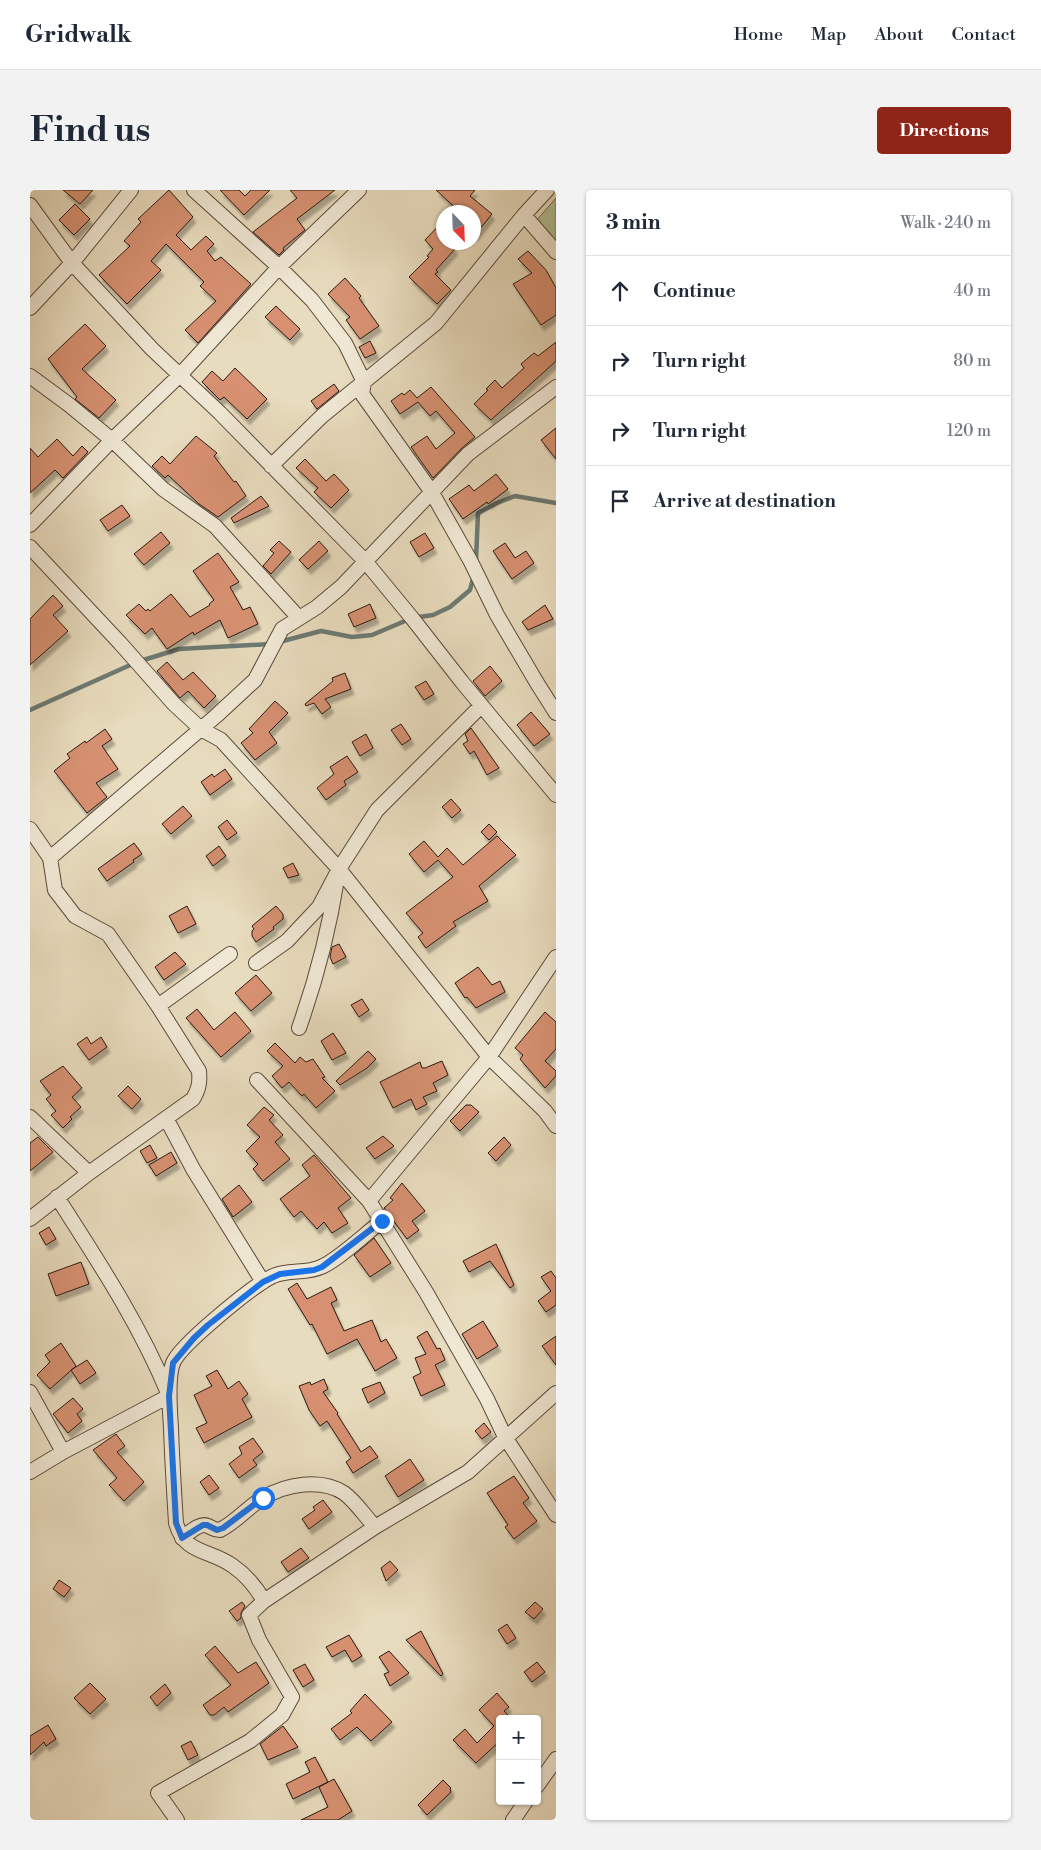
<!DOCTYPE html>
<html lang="en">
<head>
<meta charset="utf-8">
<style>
	body { margin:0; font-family:"Libre Bodoni",serif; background:#f2f2f3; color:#1f2937 }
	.controls { position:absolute; right:15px; bottom:15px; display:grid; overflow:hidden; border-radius:5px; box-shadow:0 1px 4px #0004 }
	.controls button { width:45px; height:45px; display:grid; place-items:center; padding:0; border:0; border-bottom:1px solid #e0e1e3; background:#fff; color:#1f2937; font:25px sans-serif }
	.compass { position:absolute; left:406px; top:15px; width:45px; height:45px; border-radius:50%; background:#fff; box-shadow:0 1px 4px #0004; rotate:157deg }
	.stop { position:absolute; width:15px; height:15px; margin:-11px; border:4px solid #1a73e8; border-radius:50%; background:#fff }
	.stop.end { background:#1a73e8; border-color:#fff; box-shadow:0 1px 5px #0008 }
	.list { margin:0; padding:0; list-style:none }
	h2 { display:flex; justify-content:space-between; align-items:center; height:65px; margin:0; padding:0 20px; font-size:21px }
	h2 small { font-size:16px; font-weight:400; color:#747a83 }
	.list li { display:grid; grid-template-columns:32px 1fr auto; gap:15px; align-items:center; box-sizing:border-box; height:70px; padding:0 20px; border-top:1px solid #e0e1e3 }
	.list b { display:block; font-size:19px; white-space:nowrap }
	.list em { font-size:16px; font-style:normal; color:#747a83 }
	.icon { flex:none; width:28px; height:28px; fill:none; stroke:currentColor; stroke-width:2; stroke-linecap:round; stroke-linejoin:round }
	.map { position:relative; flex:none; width:526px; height:1630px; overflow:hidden; border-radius:5px }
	header { display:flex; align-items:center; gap:30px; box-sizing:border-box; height:70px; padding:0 25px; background:#fff; border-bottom:1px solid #e0e1e3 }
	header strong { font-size:24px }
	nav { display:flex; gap:28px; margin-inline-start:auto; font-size:18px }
	.intro { display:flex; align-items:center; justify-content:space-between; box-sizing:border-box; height:120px; padding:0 30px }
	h1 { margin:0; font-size:35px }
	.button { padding:12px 22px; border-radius:5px; background:#8f2418; color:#fff; font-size:18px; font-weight:700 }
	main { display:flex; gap:30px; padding:0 30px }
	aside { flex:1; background:#fff; border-radius:5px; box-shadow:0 1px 4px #0004 }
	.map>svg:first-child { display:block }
</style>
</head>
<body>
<header>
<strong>Gridwalk</strong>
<nav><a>Home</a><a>Map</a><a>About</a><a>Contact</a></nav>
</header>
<div class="intro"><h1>Find us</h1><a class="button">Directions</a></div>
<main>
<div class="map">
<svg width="526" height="1630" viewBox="0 0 526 1630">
	<defs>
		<filter id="shadow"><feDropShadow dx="3" dy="5.5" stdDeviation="1" flood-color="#0004"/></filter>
	</defs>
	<rect width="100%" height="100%" fill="#e8dcbe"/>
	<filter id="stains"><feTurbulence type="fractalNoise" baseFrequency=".004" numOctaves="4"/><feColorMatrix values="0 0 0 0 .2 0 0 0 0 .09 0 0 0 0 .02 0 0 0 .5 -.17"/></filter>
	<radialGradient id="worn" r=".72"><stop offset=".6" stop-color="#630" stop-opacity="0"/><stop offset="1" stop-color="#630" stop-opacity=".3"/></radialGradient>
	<!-- green -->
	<path fill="#b2c194" stroke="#6f6d52" d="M526 8V52L506 31Z"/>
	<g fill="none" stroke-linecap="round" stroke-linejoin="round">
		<!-- stream -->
		<path stroke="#6c7a73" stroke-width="4.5" d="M446 370 448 323 467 313 485 306 526 313
			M249 452 291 441 322 447 342 445 382 428 403 425 420 417 440 400 444 385
			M0 520 107 472 149 459 241 454"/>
	</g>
	<!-- building -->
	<path fill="#d79172" stroke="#2c1911" filter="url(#shadow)" d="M33 0H63L50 14Z
		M139 0 163 27 146 45 161 60 176 46 184 54 177 61 185 71 191 67 221 94 168 153 155 140 186 111 170 96 174 92 136 54 121 71 131 80 97 114 69 85 100 56 94 51 111 32 108 29Z
		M190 0H209L215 6 221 0H240L214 25Z
		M260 0H305L267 29 275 40 253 58 254 60 249 65 223 42 267 8Z
		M406 0H445L440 6 462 24 444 46V22H430Z
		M45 14 60 29 44 45 29 30Z
		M414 30V52H419L425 59 406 80 408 82 405 84 421 100 407 114 379 87 399 67 397 66 403 59 395 50Z
		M498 61 516 80 526 98V125L511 135 483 94 502 83 488 69Z
		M315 88 331 106 329 108 349 136 330 149 316 130 320 127 298 104Z
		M246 116 270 139 260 150 235 127Z
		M55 134 76 156 52 179 86 210 69 228 45 209 47 207 18 169Z
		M340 151 346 163 335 168 329 157Z
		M526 152V171L461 230 444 214 458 200 456 199 465 190 472 198 494 178 491 174 504 163 508 166Z
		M205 178 237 209 217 229 194 207 190 210 172 192 182 181 193 191Z
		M304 194 309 201 287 219 281 211Z
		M401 197 445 247 432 258 403 288 381 257 397 246 406 259 425 243 406 221 400 226 388 212 370 224 361 211 372 203 374 205 380 200 387 208Z
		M526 238V269L511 250Z
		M166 246 187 263 184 266 204 292 206 291 216 306 188 327 169 314 138 285 135 288 122 276 132 266 140 274Z
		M27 249 43 266 52 256 58 262 33 288 25 280 0 303V258L8 267Z
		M275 269 296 291 304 284 319 300 301 318 284 302 288 298 266 278Z
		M466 284 478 299 458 314 457 312 433 329 419 309 439 295 444 301Z
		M231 306 239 316 204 333 201 328Z
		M92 315 100 326 78 341 70 330Z
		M131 342 140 353 114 375 104 364Z
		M395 343 404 358 389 367 380 352Z
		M249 351 261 362 241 384 233 376 244 363 240 360Z
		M289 351 298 361 278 379 269 370Z
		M475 353 485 368 496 361 504 373 482 389 463 361Z
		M188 363 209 392 200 397 213 420 220 417 228 434 198 448 190 430 164 445 163 442 137 459 122 438 115 444 96 425 109 414 116 421 118 419 120 421 141 404 160 427 180 415 179 414 184 410 163 381Z
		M23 405 33 416 23 425 38 441 0 475V429Z
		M340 414 346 428 324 437 318 424Z
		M515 415 523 429 498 440 492 432Z
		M137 472 153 490 163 482 186 506 174 518 158 501 150 508 127 481Z
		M460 476 472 491 455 506 443 491Z
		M315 483 321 499 295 509 301 517 292 524 284 513 276 516 275 514 303 491 302 488Z
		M396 491 404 504 394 510 385 497Z
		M245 511 258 523 239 542 247 553 225 570 211 553 223 543 219 539Z
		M501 522 520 544 504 556 487 535Z
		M371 534 381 549 372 555 361 540Z
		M441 538 469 578 457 585 444 561 440 564 433 554 438 551 435 544Z
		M75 539 82 549 72 556 88 579 66 593 77 607 57 623 24 581 40 568 37 564 55 551 56 553Z
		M336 544 343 558 330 566 322 552Z
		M317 566 328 582 314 591 316 595 296 610 287 598 304 584 300 577Z
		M195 579 202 589 180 605 171 592 182 584 184 587Z
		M421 609 431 620 422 628 412 617Z
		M153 616 162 626 141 644 132 634Z
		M197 630 207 643 197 650 188 637Z
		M459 634 467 642 459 650 451 642Z
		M467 646 486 665 449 696 458 711 423 732 426 736 396 758 388 747 393 743 376 723 423 687 408 670 394 682 379 664 394 651 408 667 417 658 433 675Z
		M104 653 112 664 103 670 104 672 77 691 68 679Z
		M189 656 196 666 183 676 176 666Z
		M263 673 269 685 258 688 253 678Z
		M157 716 166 734 148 743 139 726Z
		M246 716 253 724V729L243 737 244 739 226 752 222 746V741L224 739 222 736Z
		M309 754 316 767 303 774 300 767 302 757Z
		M145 762 156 774 134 790 125 777Z
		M448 777 462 795 470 791 475 802 446 818 437 807 435 808 425 793Z
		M226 785 242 803 221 821 205 803Z
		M332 809 339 820 329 827 321 815Z
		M167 819 184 840 205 822 221 841 191 867 156 828Z
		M515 822 526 832V859L515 871 526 881V886L515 898 490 869 493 865 485 858Z
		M303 843 316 863 302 870 291 851Z
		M57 847 61 854 71 847 77 857 59 870 47 854Z
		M245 853 265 873 270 867 276 872 283 869 295 887 292 888 305 901 286 918 274 904 272 906 259 892 252 898 242 886 253 876 237 861Z
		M338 861 346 869 337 878 310 895 306 891Z
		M412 871 418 885 403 893 407 901 393 907 397 914 386 920 381 909 363 918 350 892 390 872 392 878H395Z
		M33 876 52 898 42 907 51 917 40 927 42 929 33 938 21 925 26 921 16 909 21 905 10 891Z
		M98 896 111 909 102 919 88 906Z
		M436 915H441L449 922 430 941 420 931Z
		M234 917 244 925 239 930 253 945 245 952 260 969 233 991 223 979 228 974 216 961 230 947 217 935Z
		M353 946 364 956 345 969 336 958Z
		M8 947 23 962 0 981V953Z
		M474 947 481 955 466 971 458 963Z
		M120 955 127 968 117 973 110 961Z
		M141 962 147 973 126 986 119 975Z
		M284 965 321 1008 308 1018 318 1033 302 1043 294 1032 287 1039 271 1021 264 1027 250 1009 280 986 272 975Z
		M372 993 395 1021 382 1031 389 1040 377 1049 354 1018 363 1010 360 1008Z
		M209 995 222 1012 203 1027 192 1009Z
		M19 1037 26 1049 16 1055 9 1043Z
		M344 1048 361 1073 340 1087 324 1065Z
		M466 1054 484 1095 480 1098 460 1071 439 1082 433 1071Z
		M51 1072 59 1094 26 1106 18 1084Z
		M521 1081 526 1088V1115L516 1122 508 1111 521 1101 511 1087Z
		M267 1093 277 1109 301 1097 307 1110 301 1113 314 1141 342 1130 351 1152 356 1149 367 1168 345 1181 327 1149 297 1164 282 1134 280 1135 258 1099Z
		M453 1131 468 1156 447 1169 432 1144Z
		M397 1141 407 1159 410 1158 415 1170 405 1175 415 1195 391 1206 383 1187 391 1183 385 1168 396 1164 387 1147Z
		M526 1146V1175L512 1156Z
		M31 1153 46 1176 20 1199 7 1185 20 1172 15 1165Z
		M57 1170 66 1183 50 1194 41 1180Z
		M187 1180 198 1199 209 1191 218 1204 212 1209 222 1227 174 1253 166 1238 177 1233 164 1205 182 1196 176 1186Z
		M294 1189 298 1199 293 1202 308 1223 307 1224 331 1262 340 1256 348 1267 323 1283 316 1272 321 1268 297 1231 290 1236 279 1220 269 1196 280 1192 281 1195Z
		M350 1192 355 1203 338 1213 332 1199Z
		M43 1208 53 1219 47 1224 52 1231 38 1243 23 1224Z
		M454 1233 461 1242 452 1249 445 1241Z
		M86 1244 95 1256 87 1262 114 1292 94 1311 79 1295 87 1288 63 1260Z
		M223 1248 233 1262 223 1270 227 1275 209 1288 199 1274 212 1264 209 1257Z
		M380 1269 394 1290 368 1307 355 1286Z
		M179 1285 189 1298 179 1305 170 1292Z
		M484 1286 499 1308 493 1313 507 1331 484 1349 475 1337 478 1335 457 1303Z
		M293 1310 302 1322 279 1339 272 1329 285 1320 283 1317Z
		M271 1358 279 1368 258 1382 251 1372Z
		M360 1371 368 1380 356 1391 351 1378Z
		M29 1390 41 1398 34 1407 23 1399Z
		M212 1412 215 1416 211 1423V1428L207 1431 199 1421Z
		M505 1412 513 1419 504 1429 495 1422Z
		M477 1434 486 1448 477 1454 468 1440Z
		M391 1441 413 1484 411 1486 376 1450Z
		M319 1445 332 1466 322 1472 315 1460 302 1467 296 1457Z
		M185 1456 208 1483 226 1472 239 1493 198 1522 194 1517 184 1525H180L173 1515 201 1495 175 1465Z
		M359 1461 379 1483 360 1496 354 1484 359 1482 349 1467Z
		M507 1472 515 1482 502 1492 494 1482Z
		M275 1474 284 1490 273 1497 263 1480Z
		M60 1493 76 1509 60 1524 44 1508Z
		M135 1494 141 1503 127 1516 120 1507Z
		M467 1503 479 1517 474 1521 482 1529H470V1551L446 1573 423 1550 435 1539 447 1553 464 1536 449 1520Z
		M335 1504 362 1532 341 1551 327 1537 310 1550 301 1539 322 1523 320 1521Z
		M18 1535 26 1549 16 1556 14 1552 0 1565V1546Z
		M253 1536 268 1557 238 1570 230 1554Z
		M161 1551 168 1565 158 1570 151 1556Z
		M285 1567 298 1592 263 1609 256 1594 280 1582 275 1572Z
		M304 1589 322 1621 308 1630H271L298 1617 289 1597Z
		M413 1590 421 1598 420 1599 421 1602 397 1625 388 1615Z"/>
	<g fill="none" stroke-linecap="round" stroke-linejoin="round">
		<!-- minor casing -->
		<g stroke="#5b4a3c" stroke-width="16">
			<path id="minor" d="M164 0 249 77 282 110 315 153 334 192 332 204 401 301 440 370 467 425 507 493 526 523
				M0 15 42 73 122 159 190 223 335 371 382 428 432 492 526 605
				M494 25 526 62
				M0 118 42 73 101 0
				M0 186 38 214 82 250 133 299 185 336 269 428
				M241 276 292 226 406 133 494 25 517 0
				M0 335 82 250 150 185 249 77 329 0
				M0 357 90 453 144 514 171 539 191 550 309 679 459 867 515 921 526 936
				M0 639 20 668 25 700 45 726 78 744 128 816 169 881C170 892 169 899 163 909L59 983 0 1029
				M20 668 186 526 225 490 252 439 287 417 311 397 438 264 526 197
				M226 773 257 751 289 717 309 679 347 620 451 516
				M128 816 200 764
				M269 838C286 790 299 740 307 689
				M227 890 339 1011 396 1102 457 1209 475 1247 526 1325
				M0 927 59 983
				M136 928 163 979 233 1092
				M27 1007C68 1071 109 1133 138 1203
				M339 1011 459 867 526 767
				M0 1202 33 1262
				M0 1282 33 1262 139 1206
				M152 1348C159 1343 170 1332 178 1336 183 1338 184 1340 190 1340 206 1332 218 1317 233 1308 256 1294 291 1288 314 1303 326 1312 335 1326 345 1337
				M234 1411C226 1397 216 1385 203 1376 180 1359 155 1365 146 1333 144 1301 142 1269 141 1238 140 1221 137 1188 143 1173 150 1155 224 1095 243 1086 259 1079 276 1084 291 1077 308 1070 336 1043 352 1031
				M507 1596 526 1569
				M147 1630 128 1603 220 1551 252 1525 262 1507 229 1450 219 1425 234 1411 345 1337 438 1282 526 1203
				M483 1630 496 1611"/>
		</g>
		<!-- minor -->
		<use href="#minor" stroke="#f0e8d5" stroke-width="14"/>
	</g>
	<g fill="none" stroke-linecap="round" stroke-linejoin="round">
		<!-- route -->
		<path stroke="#1a73e8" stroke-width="6" d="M233 1308 193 1338 187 1340 177 1335H173L152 1348 146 1333 139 1206 143 1173 164 1148 178 1135 233 1092 250 1084 284 1080 292 1077 352 1031"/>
	</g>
	<rect width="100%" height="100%" filter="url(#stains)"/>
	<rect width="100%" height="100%" fill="url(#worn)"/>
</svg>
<div class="controls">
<button>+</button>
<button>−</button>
</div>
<svg class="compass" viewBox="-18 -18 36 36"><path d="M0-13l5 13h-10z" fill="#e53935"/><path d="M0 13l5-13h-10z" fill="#747a83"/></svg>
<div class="stop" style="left:233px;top:1308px"></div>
<div class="stop end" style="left:352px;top:1031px"></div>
</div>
<aside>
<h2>3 min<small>Walk · 240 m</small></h2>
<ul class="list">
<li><svg class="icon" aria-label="ahead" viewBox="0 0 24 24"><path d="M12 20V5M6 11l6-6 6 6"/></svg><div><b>Continue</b></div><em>40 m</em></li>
<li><svg class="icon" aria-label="right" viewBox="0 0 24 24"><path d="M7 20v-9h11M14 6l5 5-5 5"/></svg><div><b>Turn right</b></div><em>80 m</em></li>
<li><svg class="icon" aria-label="right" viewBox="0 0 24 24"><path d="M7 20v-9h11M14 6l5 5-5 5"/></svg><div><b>Turn right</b></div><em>120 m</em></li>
<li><svg class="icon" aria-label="arrive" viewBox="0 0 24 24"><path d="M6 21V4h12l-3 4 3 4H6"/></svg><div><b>Arrive at destination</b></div></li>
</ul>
</aside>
</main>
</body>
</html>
